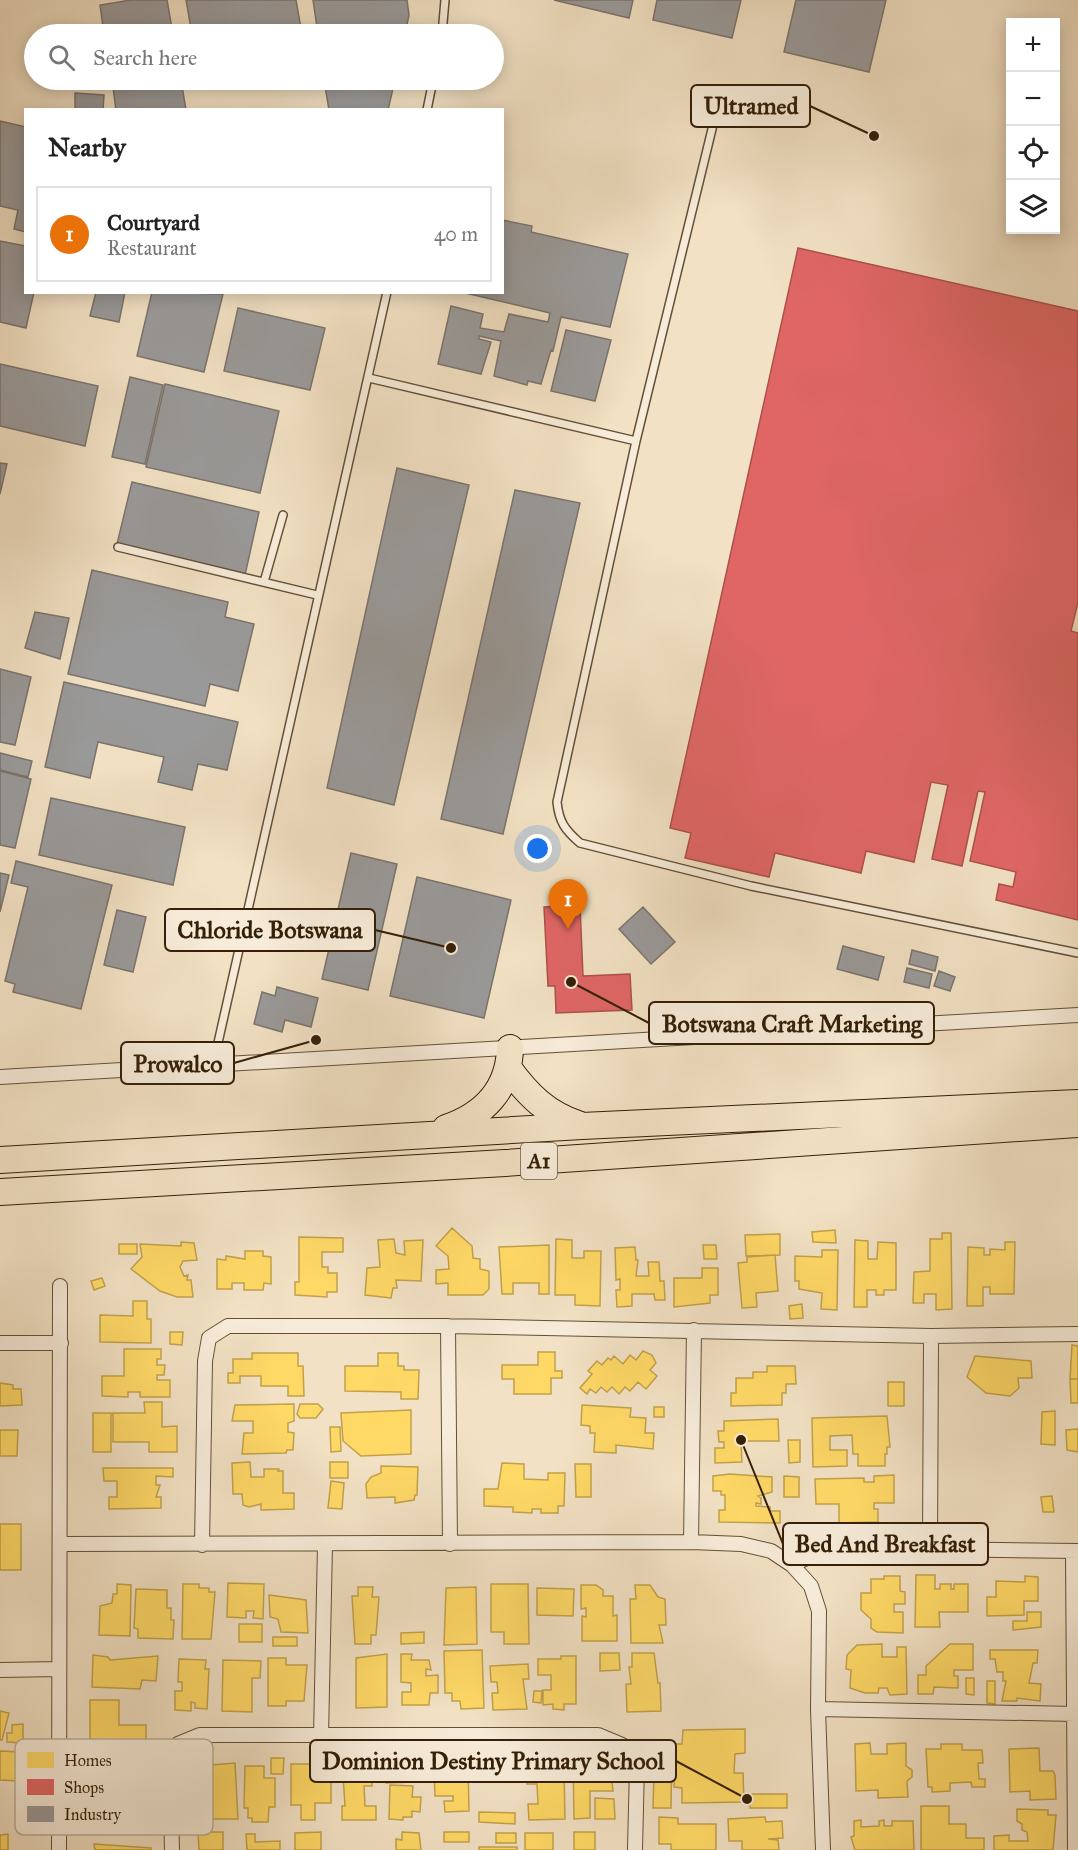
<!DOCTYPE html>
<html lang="en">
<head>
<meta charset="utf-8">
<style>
	body { margin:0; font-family:"IM FELL Great Primer",serif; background:#f2f2f2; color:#222 }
	.controls { position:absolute; right:18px; top:18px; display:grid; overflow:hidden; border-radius:0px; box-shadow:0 3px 15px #0003 }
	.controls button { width:54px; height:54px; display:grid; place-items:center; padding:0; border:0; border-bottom:2px solid #e0e0e0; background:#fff; color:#222; font:30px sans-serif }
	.you { position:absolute; left:538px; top:849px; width:21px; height:21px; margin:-15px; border:4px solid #fff; border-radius:50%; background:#1a73e8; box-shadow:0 0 0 9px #1a73e833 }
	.badge { display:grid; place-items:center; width:39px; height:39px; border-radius:50%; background:#0f766e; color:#fff; font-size:20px; font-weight:700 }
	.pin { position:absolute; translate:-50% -50px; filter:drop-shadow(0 2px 3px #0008) }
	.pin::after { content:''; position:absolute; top:32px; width:21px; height:18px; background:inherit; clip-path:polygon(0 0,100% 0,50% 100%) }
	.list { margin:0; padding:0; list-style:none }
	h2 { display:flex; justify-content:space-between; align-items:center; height:78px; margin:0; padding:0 24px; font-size:26px }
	h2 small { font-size:20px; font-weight:400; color:#767676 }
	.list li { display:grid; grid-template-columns:39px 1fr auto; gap:18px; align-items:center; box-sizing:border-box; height:96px; margin:0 12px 12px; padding:0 12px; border:2px solid #e0e0e0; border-radius:0px }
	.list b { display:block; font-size:22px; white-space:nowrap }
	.list p { margin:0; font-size:20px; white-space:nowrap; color:#767676 }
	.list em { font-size:20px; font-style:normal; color:#767676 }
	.icon { flex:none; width:33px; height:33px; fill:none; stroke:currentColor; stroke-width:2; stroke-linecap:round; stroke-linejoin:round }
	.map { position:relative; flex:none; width:1078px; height:1850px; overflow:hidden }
	.search { position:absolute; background:#fff; box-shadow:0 3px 15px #0003; left:24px; top:24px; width:480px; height:66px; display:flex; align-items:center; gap:15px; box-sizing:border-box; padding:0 21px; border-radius:33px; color:#767676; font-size:22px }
	.panel { position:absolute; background:#fff; box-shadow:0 3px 15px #0003; left:24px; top:108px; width:480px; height:186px; border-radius:0px }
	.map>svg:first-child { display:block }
</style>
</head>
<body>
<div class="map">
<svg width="1078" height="1850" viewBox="0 0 1078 1850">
	<rect width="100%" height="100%" fill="#f2e1c4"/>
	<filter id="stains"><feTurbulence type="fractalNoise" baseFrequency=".00333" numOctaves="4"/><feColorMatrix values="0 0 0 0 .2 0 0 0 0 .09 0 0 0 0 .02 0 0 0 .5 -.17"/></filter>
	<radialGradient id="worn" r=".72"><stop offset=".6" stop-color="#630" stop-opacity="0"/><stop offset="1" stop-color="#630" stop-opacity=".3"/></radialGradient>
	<!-- homes -->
	<path fill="#ffd966" stroke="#c2a14a" stroke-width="1.5" d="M452 1228 472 1246 473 1258 480 1259V1269L489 1271V1289L483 1295H448V1283L436 1284V1270L449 1269 448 1256 436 1246Z
		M835 1230 836 1243 813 1242 812 1232Z
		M942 1233H951L952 1309 936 1310V1294H924V1303H913L914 1272 930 1271V1239H942Z
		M780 1234V1255L746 1256 745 1235Z
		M299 1237 343 1238V1252H322V1267H328V1273H337V1292H327V1297L295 1295V1282H299Z
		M394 1239 396 1253 405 1255 404 1241 423 1240 421 1281 396 1280 397 1288H393L391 1298 365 1295 367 1268 380 1267 378 1240Z
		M556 1239 572 1240V1258H584V1251H601L600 1306 575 1305V1295H555Z
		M855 1240 868 1241V1259H877L878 1242 896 1243V1290H884V1295H876V1290H867V1307H854Z
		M181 1242 194 1243 197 1260 183 1261 180 1267 184 1276 188 1275 187 1280H191L193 1297H177L160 1291 131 1269 142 1257 140 1244 181 1246Z
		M1005 1242H1015L1014 1294H990V1287H983V1306H967L968 1247 984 1248V1255H990V1249L1005 1250Z
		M119 1244H137V1254H119Z
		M549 1245V1294H539V1283H513V1294H502L499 1247Z
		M703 1245H716L717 1259H704Z
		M635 1247 636 1260H638L636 1276H649L648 1262H659L660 1281H664L665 1300H655L654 1294H632V1306L617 1307 616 1290H620V1279L616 1280 615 1248Z
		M822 1250H838L837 1310 821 1309 822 1293 799 1289V1281H795V1256L822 1257Z
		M245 1251H263V1256L271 1257V1284L264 1283 263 1290H244V1283H232V1289H217V1259L226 1260V1256L245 1259Z
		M775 1255 778 1291 756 1293 757 1307 742 1308 738 1263 747 1262V1257Z
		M702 1268H718V1295H710V1303L674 1307V1278H702Z
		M102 1278 105 1286 94 1290 91 1281Z
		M133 1301H147V1319H151V1343L100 1342V1315L133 1316Z
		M802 1304 803 1318 790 1319 789 1306Z
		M170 1332H183L182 1345 170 1344Z
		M1072 1345 1078 1346V1379H1070Z
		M124 1349H161V1359H157V1365H165L164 1375H157V1380H170V1397H140V1392H128V1397L102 1396V1376H124Z
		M643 1351 652 1355 656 1363 650 1370 657 1376 646 1389 638 1382 630 1391 625 1387 619 1394 612 1387 607 1392 601 1387 596 1393 590 1389 587 1394 580 1388 592 1374 588 1371 597 1361 602 1365 608 1358 611 1360 614 1356 623 1364 630 1355 636 1360Z
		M538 1352H555V1371H562V1378H551V1394H514V1379H502V1365H538Z
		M252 1353H298V1366H303L304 1396H288V1386H261V1376H240V1383H228V1373H233V1359H252Z
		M378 1353H398V1366H404V1370H419L418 1399H401V1392L345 1391V1366H378Z
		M975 1356 1031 1361 1032 1378H1018L1019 1388 1010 1396 986 1393 967 1377Z
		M767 1366H795L796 1384H786V1393H782V1405L731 1406V1393H736V1378H753V1372H767Z
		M1070 1379H1078V1403H1071Z
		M888 1382H904V1406H888Z
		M0 1383 13 1385V1389H21L22 1405 0 1406Z
		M144 1402H162V1427L177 1426V1452H149V1442H113V1413H145Z
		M294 1404V1421L288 1423V1432L294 1433 293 1450H287L286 1453 242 1454 244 1433H253V1421H232L235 1405Z
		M300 1404H318L323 1409 316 1418H300L297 1414Z
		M582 1405 631 1408 630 1417 646 1418 645 1433H654L653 1449 616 1445V1453L594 1452 595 1433H590V1426L581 1425Z
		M654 1407H664V1417H654Z
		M411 1410V1454L361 1456 343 1441 341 1413Z
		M1055 1411V1445L1041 1444 1042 1412Z
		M93 1413H111V1452H93Z
		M887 1416 890 1447H887V1454H885V1466H858V1454H853L852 1435 830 1436V1450H847V1466L813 1467 812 1418Z
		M778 1419 779 1441H747L741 1444 742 1462 715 1463V1448H724V1442H719L718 1431H724V1421Z
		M330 1427H340L341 1451 331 1452Z
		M1078 1429V1452L1067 1450 1066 1430Z
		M0 1430H18L17 1456H0Z
		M788 1440H800V1462L789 1463Z
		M250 1462 251 1477H264V1469H279L278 1471H283V1493H294V1509L261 1510V1504L249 1507 243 1505 242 1494H233L232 1463Z
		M330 1462H348V1478H330Z
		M502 1463 524 1464V1479L548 1480V1473H565L564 1506H558V1513H541V1509H532V1513L513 1512V1507L484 1506V1489H498Z
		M575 1464H591V1497H576Z
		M381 1466 418 1467 417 1495H415L414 1500 395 1503V1497L367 1498 366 1484 371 1477 381 1473Z
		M103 1468H173V1477L156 1476V1485H160L156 1497H161V1508L109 1509V1497H117V1481H104Z
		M730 1474 772 1477V1492L758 1496 761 1498V1504L756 1503V1506L770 1507V1511H780V1523L719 1522V1510H725V1495H721V1491H713V1476Z
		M894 1475V1503H874V1509H878V1522L839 1523V1504H816L815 1479 864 1478V1482H874V1476Z
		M784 1476 799 1477V1497H784Z
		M331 1481 344 1483 342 1509 328 1508Z
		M1052 1496 1054 1512H1043L1041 1497Z
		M0 1524H21V1570H0Z
		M916 1575H935V1589H940V1584H951V1589H954V1584H968V1612H939L940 1627H915Z
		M884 1576H900V1591L905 1592V1604H894V1612H903V1633L877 1632 871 1628V1619L861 1610V1593H871V1579H884Z
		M1025 1576 1038 1577V1601H1024V1615L987 1616V1597H996V1581L1025 1582Z
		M228 1583 264 1584 263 1619 253 1618 254 1611H246V1618L227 1617Z
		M117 1584 131 1585 130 1636 99 1635 100 1606 112 1603 113 1594H117Z
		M183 1584H199V1588H209V1592H215L211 1639H182Z
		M491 1584H528L529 1644H504V1632H491Z
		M581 1585H596L603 1590V1596H613V1616L617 1615V1641H582V1616L586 1617V1608L581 1609Z
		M635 1585H650L658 1597 665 1599 666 1625H659L663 1643H631L630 1599H636Z
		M358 1587H373L372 1597H379L376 1635H371V1644H355L352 1596H358Z
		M476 1587 477 1644 444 1645 446 1588Z
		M537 1588 574 1589 573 1616 537 1615Z
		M136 1589 167 1590V1608H171V1620H174L173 1639 138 1638V1629L134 1628Z
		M269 1595 306 1600 308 1633 281 1632 278 1619 270 1617Z
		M1027 1612H1041V1627L1013 1630V1621H1027Z
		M239 1624H262V1642H239Z
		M424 1632V1643L401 1644V1633Z
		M273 1637H297V1646H273Z
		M882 1644V1657H897V1647H906L907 1694 890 1695 887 1688H879L878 1693H865L850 1688 851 1670 846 1669 847 1655 857 1645Z
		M950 1644H973V1670H954V1676H958V1688L934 1687 933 1694H918V1675H926V1666Z
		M482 1650 484 1708 461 1709 460 1701H452V1693H445L444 1651Z
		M990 1650H1038L1037 1663H1033L1029 1683 1041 1684 1040 1701 1017 1698V1701H1002L1006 1681H1003V1672H997L995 1659H990Z
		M600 1653H619L620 1670 600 1671Z
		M632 1653H654L658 1683H660L661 1711 627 1712 626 1684H631L629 1667H632Z
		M387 1654V1707L356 1708V1658Z
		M401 1654H412L411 1660H429L431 1670 426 1669V1676L438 1675V1693H430L429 1705H402V1692H411V1683L401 1682Z
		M93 1655 108 1657 110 1660 158 1656 156 1681 142 1680 140 1689 92 1687Z
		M561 1656H576V1704H564V1710L553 1709V1704L543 1705V1690H551V1675H538V1659H561Z
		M268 1658H286V1665H307L304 1701H286V1706H268Z
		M179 1659 206 1660 205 1669H209L207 1709 195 1708V1703L191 1702V1711L175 1710V1691H182V1682H178Z
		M223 1660 261 1661 260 1678H252V1712L222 1711Z
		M528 1664 529 1679H523L527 1709 493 1710 492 1693H498L497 1682H491L490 1666Z
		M966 1678H974V1695L966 1694Z
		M987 1681H995V1704L987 1703Z
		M534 1691H542L541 1703 533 1702Z
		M90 1700H119V1725H146V1742L90 1741Z
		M0 1711 9 1713 2 1740H0Z
		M23 1724V1743L7 1742V1733H12V1725Z
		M745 1729V1753L735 1754 734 1773H743L744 1802 682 1803V1788L674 1787 676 1744H682L683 1730Z
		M655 1741 672 1742 671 1808H653Z
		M870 1743 871 1754H887V1744L906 1743V1766L912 1770V1777L907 1781 908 1797 878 1798V1790L856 1791 855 1744Z
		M941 1744H962V1750H982L983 1763H978L979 1779H985V1787H972L971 1782 950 1783V1791L932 1792V1787H928L926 1749H941Z
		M1039 1748 1040 1771H1053L1055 1775 1056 1799 1030 1800V1791L1010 1792 1009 1749Z
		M0 1751 21 1752 20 1781 0 1780Z
		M573 1755H595V1764H610L613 1791H590V1818L574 1819Z
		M271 1758H284L283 1774H271Z
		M235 1763 238 1819H199L195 1779 198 1778 199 1766Z
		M291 1764H310V1777H316V1766H331V1803H315V1820H301V1805H291Z
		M388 1764H415V1782L386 1783V1779H383V1767H388Z
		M527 1765H544V1769H548L547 1765H556V1769L564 1768 565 1819 529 1820 528 1804H538L537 1784H527Z
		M245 1766H264V1778H275V1807H269L268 1822H252V1818H248V1808H244Z
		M457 1766H468L469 1811 445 1812 444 1801H453V1796H435L434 1769H441V1774H457Z
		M372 1774V1786H364L365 1806H376V1820H342V1806H345L343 1775Z
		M390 1785 413 1786 412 1797H421L420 1812 412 1811V1817H403V1820L389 1819Z
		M750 1794H787V1808H750Z
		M595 1798 614 1799 615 1819H595Z
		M921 1806H949V1824H966V1838H984V1850H921Z
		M1017 1809 1048 1810V1815H1056L1053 1850H994V1836L1009 1835V1841H1028L1027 1832 1022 1830V1824L1017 1821Z
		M479 1812 515 1813V1824L479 1822Z
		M659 1817 678 1818V1824H716V1850H671V1844H659Z
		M765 1817 766 1822 782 1821 783 1838 768 1839 778 1840 779 1850H742V1841H729L728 1819Z
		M861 1820V1827L879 1826V1821L884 1820V1826H892V1821H913L914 1850H855L851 1837 854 1836V1821Z
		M198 1832H223V1850H199Z
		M321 1832V1850H295V1833Z
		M402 1832 419 1833 421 1850H396V1839L402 1840Z
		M444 1832H469V1842H444Z
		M574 1832H595V1850H574Z
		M496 1833H516V1843H496Z
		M525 1833H553V1850H525Z
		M8 1834V1850H0V1835Z
		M246 1834H255V1842L280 1841V1850H247Z
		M94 1844 151 1848V1850H95Z
		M479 1847H517V1850H479Z"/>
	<!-- shops -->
	<path fill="#e06666" stroke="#ac514a" stroke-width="1.5" d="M798 248 1078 311V602L1071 631 1078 633V920L996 900 999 884 1013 887 1016 872 970 861 985 792 978 791 962 866 932 859 948 785 931 782 914 862 866 851 861 873 775 853 769 877 685 858 691 833 670 828Z
		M580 905 583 976 630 974 632 1010 556 1013 555 986H548L544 907Z"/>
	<!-- industry -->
	<path fill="#999" stroke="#7b746d" stroke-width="1.5" d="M131 0H167L173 34H104L100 5Z
		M186 0H296L302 34H192Z
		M313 0H407L409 15 405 34H318Z
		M554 0H633L629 18Z
		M657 0H741L732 38 653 20Z
		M796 0H886L869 72 784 52Z
		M112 80H181L186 110H116Z
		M324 80H395L388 110H329Z
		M75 93 104 95 103 110H75Z
		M0 121 26 127V232L14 229 18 210 0 206Z
		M502 220 532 226 531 232 628 254 610 327 561 317 553 351 551 350 541 384 528 381 527 385 494 376 501 341 479 336V339L491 342 481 374 438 364 451 306 483 314 480 328 504 332 509 314 548 322 550 313 461 292H502Z
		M0 241 26 246V292H34L26 328 0 322Z
		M96 292H125L119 322 90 316Z
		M152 292 223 294 204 372 137 356Z
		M238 308 325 328 310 390 224 371Z
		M566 330 611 340 595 401 551 391Z
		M0 364 98 386 85 446 0 426Z
		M130 377 163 385 145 464 112 457Z
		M165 384 279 411 260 493 146 467Z
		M0 463 7 464 0 494Z
		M397 468 469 485 394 805 327 788Z
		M132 482 259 512 245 575 117 544Z
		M515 490 580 503 503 834 441 819Z
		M92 570 228 602 225 617 254 624 238 691 210 684 205 706 68 674Z
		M35 612 69 618 60 659 25 648Z
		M0 669 31 677 15 745 0 742Z
		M64 682 238 722 227 770 198 764 192 790 158 782 164 757 98 742 90 778 45 767Z
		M0 753 32 761 28 777 0 770Z
		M0 771 31 779 15 848 0 845Z
		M51 798 185 827 173 885 39 855Z
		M351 853 397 864 368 990 322 979Z
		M16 861 112 885 81 1009 13 992 15 984 5 981 28 887 11 883Z
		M0 873 9 875 0 912Z
		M417 877 511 900 484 1018 390 996Z
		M643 907 675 942 651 964 619 929Z
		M117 910 146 917 133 972 104 965Z
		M843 946 884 957 878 980 837 969Z
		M912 950 938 957 935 971 909 964Z
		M907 968 932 974 929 988 904 982Z
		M939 971 955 977 950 991 934 986Z
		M277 987 318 998 311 1027 285 1020 282 1032 254 1024 262 992 275 996Z"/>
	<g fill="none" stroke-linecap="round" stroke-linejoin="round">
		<!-- lane casing -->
		<g stroke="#645036" stroke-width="10">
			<path id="lane" d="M442 34 445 0
				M427 110 433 80
				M369 378 636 441 713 125 726 103 747 93 796 94
				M636 441 557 802C559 822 565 830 580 843L751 886 1078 953
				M118 547 317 595
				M264 582 283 515
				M213 1065 387 292"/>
		</g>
		<!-- street casing -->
		<g stroke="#645036" stroke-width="16">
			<path id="street" d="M0 1077 1078 1015
				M448 1326 450 1544
				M0 1343H61
				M691 1542 694 1330
				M61 1544 691 1542 741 1544 771 1551 792 1565 811 1586 819 1611 818 1709 823 1850
				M202 1545 205 1361 209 1338 228 1326H448L931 1336 1078 1334
				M930 1549 931 1336
				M1073 1551 1075 1850
				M792 1565 835 1544 855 1539 930 1549 1078 1551
				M0 1670 59 1669
				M818 1709 1075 1714
				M321 1736 325 1545
				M59 1850 60 1286
				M172 1850 170 1766 178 1744 200 1735H598L622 1745 637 1765 635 1850"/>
		</g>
		<!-- highway casing -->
		<g stroke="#341f07" stroke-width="28">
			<path id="highway" d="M509 1069C528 1095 547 1114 578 1124
				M446 1128C484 1115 509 1089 510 1048
				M0 1160 582 1126 1078 1103
				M0 1192 505 1163 1078 1124"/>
		</g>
		<!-- lane -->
		<use href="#lane" stroke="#f7ecd9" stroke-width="7"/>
		<!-- street -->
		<use href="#street" stroke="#f7ecd9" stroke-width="14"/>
		<!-- highway -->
		<use href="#highway" stroke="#f2e1c4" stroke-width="26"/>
	</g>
	<g text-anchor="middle" stroke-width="6" stroke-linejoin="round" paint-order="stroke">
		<!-- shield labels -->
		<rect fill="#f7ecd9" stroke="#6e5c46" stroke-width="1.5" x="521" y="1143" width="36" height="36" rx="4.5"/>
		<g font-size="21" font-weight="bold" fill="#341f07">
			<text x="539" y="1168">A1</text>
		</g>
	</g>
	<!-- legend -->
	<rect x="15" y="1739" width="198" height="96" rx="9" fill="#f7ecd9" stroke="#bcae9a" stroke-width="1.5"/>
	<rect x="27" y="1752" width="27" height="16" fill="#ffd966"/>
	<rect x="27" y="1779" width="27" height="16" fill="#e06666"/>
	<rect x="27" y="1806" width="27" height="16" fill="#999"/>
	<g font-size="16" fill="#341f07">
		<text x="64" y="1766">Homes</text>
		<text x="64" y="1793">Shops</text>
		<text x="64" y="1820">Industry</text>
	</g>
	<!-- callouts -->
	<path fill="none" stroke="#341f07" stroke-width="2" d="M874 136L810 106M451 948L375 930M571 982L649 1023M316 1040L234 1063M741 1440L783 1544M747 1799L676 1761"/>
	<g fill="#341f07" stroke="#f7ecd9" stroke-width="2">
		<circle cx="874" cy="136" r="6"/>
		<circle cx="451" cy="948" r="6"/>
		<circle cx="571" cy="982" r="6"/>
		<circle cx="316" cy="1040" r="6"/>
		<circle cx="741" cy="1440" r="6"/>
		<circle cx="747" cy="1799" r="6"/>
	</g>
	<g fill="#f7ecd9" stroke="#341f07" stroke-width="2">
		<rect x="691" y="85" width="119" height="42" rx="6"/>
		<rect x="165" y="909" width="210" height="42" rx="6"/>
		<rect x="649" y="1002" width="285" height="42" rx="6"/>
		<rect x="121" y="1042" width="113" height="42" rx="6"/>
		<rect x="783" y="1523" width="205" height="42" rx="6"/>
		<rect x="310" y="1740" width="366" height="42" rx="6"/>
	</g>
	<g font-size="24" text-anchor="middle" font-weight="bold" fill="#341f07">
		<text x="751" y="114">Ultramed</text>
		<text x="270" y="938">Chloride Botswana</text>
		<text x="792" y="1032">Botswana Craft Marketing</text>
		<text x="178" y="1072">Prowalco</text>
		<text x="885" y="1552">Bed And Breakfast</text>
		<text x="493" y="1769">Dominion Destiny Primary School</text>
	</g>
	<rect width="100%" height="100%" filter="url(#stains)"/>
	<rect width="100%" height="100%" fill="url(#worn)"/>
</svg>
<div class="controls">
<button>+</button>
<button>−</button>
<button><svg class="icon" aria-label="locate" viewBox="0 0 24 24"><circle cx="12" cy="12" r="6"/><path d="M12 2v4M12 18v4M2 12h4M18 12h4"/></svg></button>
<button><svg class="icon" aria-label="layers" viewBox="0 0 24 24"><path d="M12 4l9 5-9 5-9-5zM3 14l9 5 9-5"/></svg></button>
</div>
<div class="you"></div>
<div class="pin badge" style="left:568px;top:929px;background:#e8710a">1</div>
<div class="search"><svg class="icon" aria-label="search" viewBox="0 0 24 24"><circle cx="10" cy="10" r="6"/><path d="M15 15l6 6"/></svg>Search here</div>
<section class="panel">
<h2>Nearby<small></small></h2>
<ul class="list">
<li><span class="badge" style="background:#e8710a">1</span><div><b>Courtyard</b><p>Restaurant</p></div><em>40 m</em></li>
</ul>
</section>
</div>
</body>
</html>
